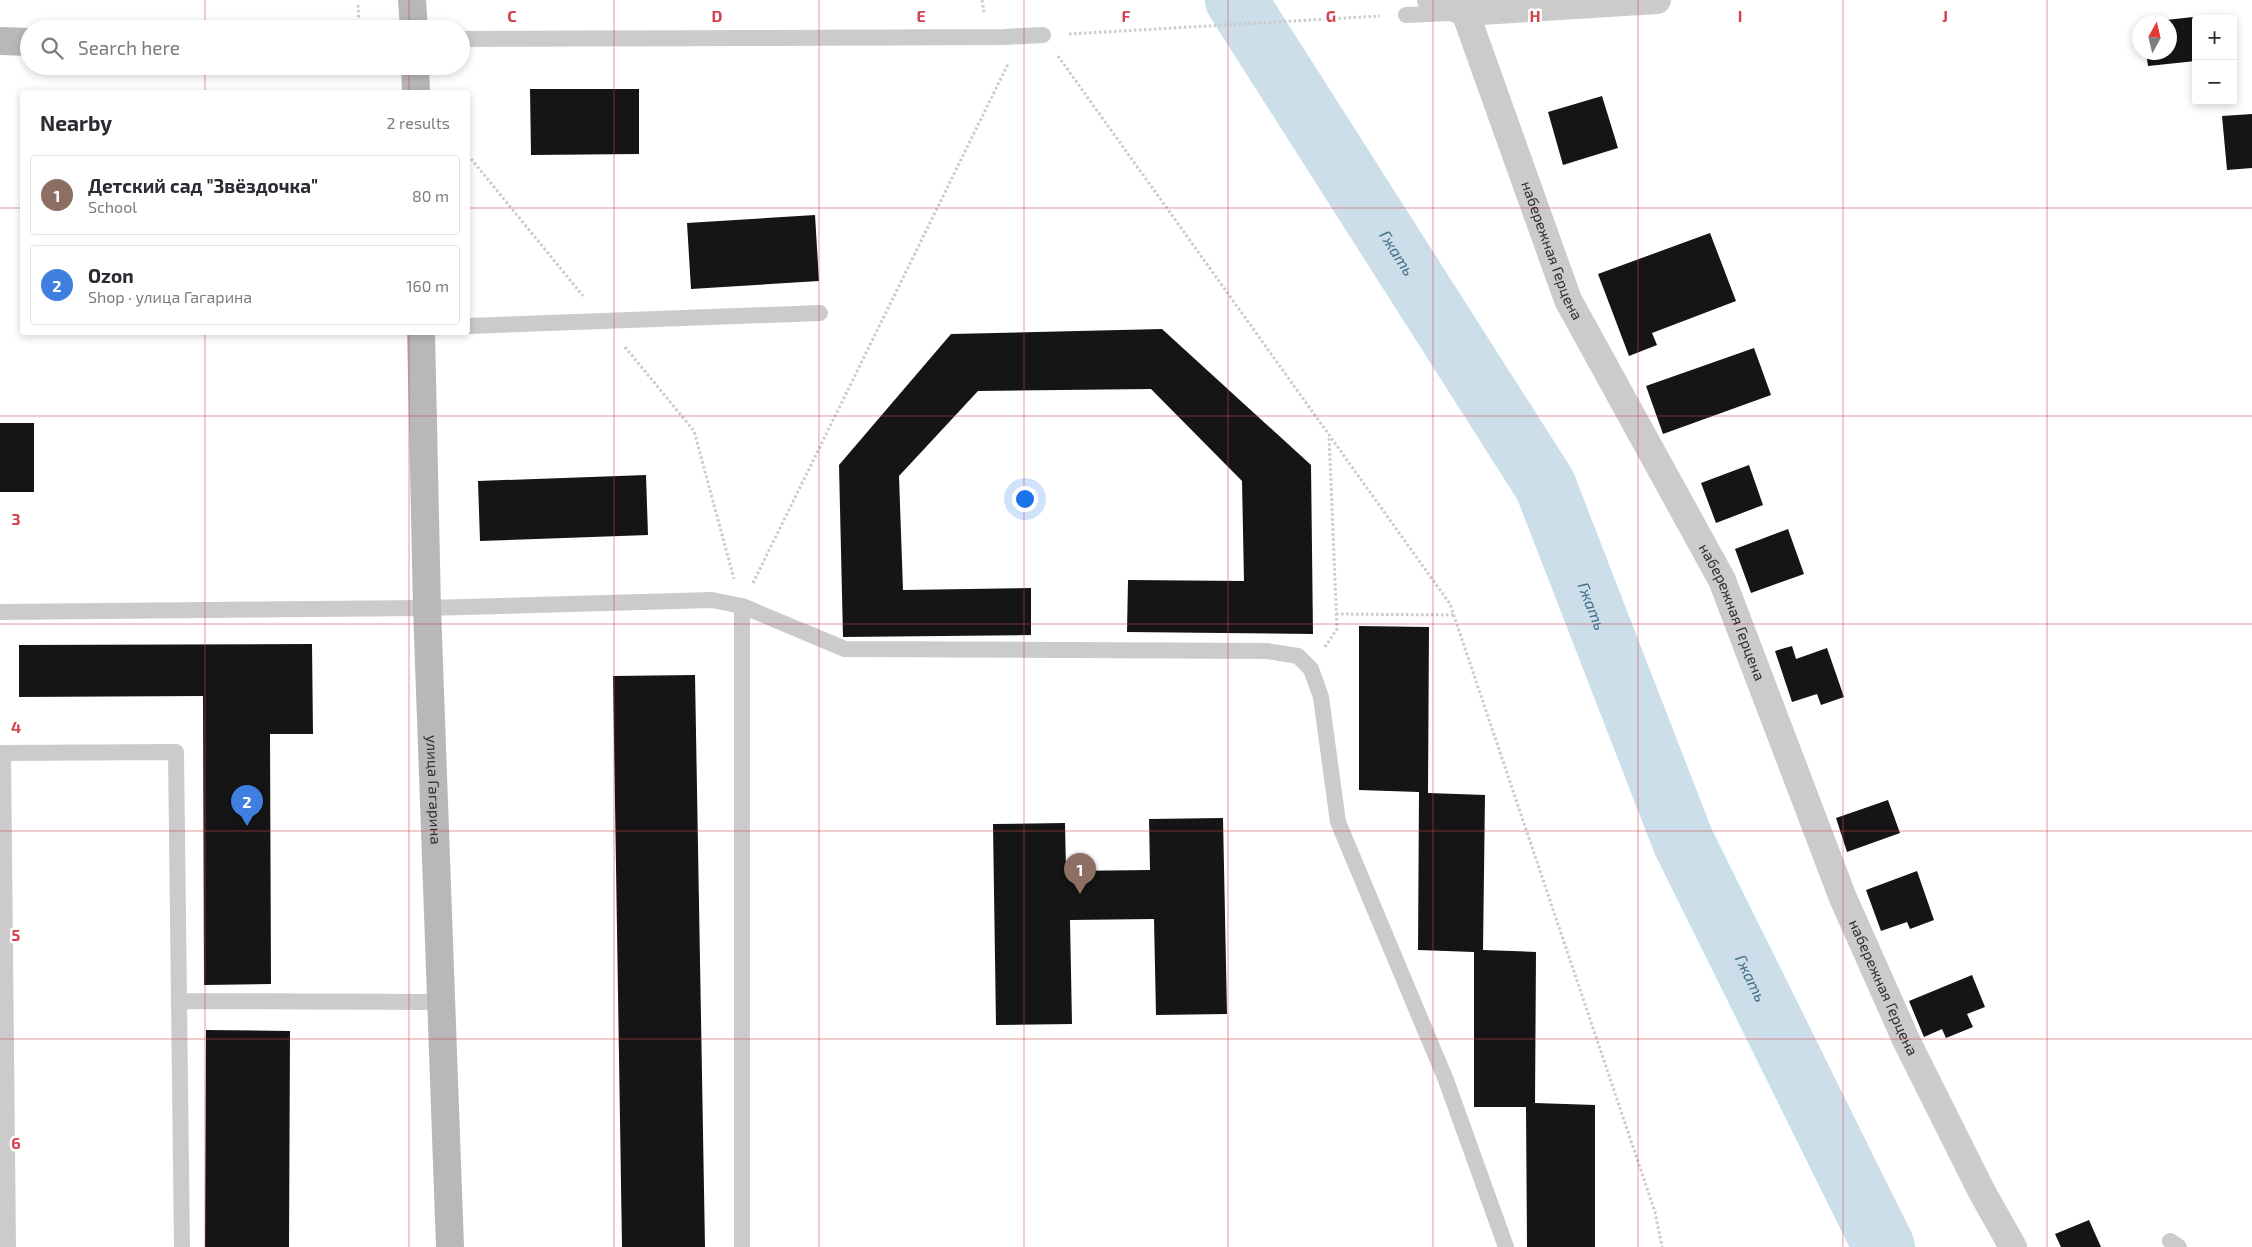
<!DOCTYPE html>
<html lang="en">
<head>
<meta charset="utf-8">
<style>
	body { margin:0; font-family:"Exo 2",sans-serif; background:#f2f2f3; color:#2b2b33 }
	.controls { position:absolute; right:15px; top:15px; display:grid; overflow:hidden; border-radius:5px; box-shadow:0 2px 8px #0003 }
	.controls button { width:45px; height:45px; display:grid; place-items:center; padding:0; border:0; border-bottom:1px solid #e1e1e2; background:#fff; color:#2b2b33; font:25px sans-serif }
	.compass { position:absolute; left:2132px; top:15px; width:45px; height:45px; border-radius:50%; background:#fff; box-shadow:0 2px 8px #0003; rotate:8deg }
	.you { position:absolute; left:1024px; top:498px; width:18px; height:18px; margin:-12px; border:4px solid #fff; border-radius:50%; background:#1a73e8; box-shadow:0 0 0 8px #1a73e833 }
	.badge { display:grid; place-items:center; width:32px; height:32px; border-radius:50%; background:#0f766e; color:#fff; font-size:16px; font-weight:700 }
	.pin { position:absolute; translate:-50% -41px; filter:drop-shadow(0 1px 2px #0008) }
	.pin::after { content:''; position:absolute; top:26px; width:18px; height:15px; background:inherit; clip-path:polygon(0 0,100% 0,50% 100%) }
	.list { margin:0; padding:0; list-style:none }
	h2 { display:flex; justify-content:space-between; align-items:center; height:65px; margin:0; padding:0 20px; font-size:21px }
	h2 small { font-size:16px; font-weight:400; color:#7c7c81 }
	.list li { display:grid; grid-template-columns:32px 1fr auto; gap:15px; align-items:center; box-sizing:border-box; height:80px; margin:0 10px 10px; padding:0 10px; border:1px solid #e1e1e2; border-radius:5px }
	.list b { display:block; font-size:19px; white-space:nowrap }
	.list p { margin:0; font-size:16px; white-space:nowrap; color:#7c7c81 }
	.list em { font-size:16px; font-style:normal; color:#7c7c81 }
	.icon { flex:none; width:28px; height:28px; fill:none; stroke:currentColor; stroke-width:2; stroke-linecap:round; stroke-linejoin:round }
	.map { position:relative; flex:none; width:2252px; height:1247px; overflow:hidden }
	.search { position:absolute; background:#fff; box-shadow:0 2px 8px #0003; left:20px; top:20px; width:450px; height:55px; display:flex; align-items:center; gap:12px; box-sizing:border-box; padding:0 18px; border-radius:28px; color:#7c7c81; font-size:19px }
	.panel { position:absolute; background:#fff; box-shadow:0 2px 8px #0003; left:20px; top:90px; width:450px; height:245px; border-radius:5px }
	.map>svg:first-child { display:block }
</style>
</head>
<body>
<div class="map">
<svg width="2252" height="1247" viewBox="0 0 2252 1247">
	<rect width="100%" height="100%" fill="#fff"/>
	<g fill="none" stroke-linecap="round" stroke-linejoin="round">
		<!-- river -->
		<path stroke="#cbdee9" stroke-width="62" id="s1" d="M1236 0 1545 485 1683 841 1884 1247"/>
	</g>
	<!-- building -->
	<path fill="#151515" d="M2202 16V19H2196V61L2148 66 2146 52H2170V22L2157 21Z
		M530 89H639V154L531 155Z
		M1602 96 1618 148 1563 165 1548 112Z
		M2252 114V168L2227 170 2222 116Z
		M815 215 819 281 691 289 687 223Z
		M1710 233 1736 301 1652 333 1657 345 1629 356 1598 274Z
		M1162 329 1311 465 1313 634 1127 632 1128 580 1244 581 1242 481 1151 389 978 391 899 476 903 590 1031 588V635L843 637 839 465 951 334Z
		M1754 348 1771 395 1663 434 1646 386Z
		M0 423H34V492H0Z
		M1749 465 1763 505 1716 523 1701 483Z
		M646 475 648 535 480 541 478 481Z
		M1788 529 1804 574 1751 593 1735 549Z
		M1359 626 1429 627 1428 793 1485 795 1483 950 1536 952 1535 1103 1595 1105V1247H1527L1526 1107H1474V952L1418 950 1419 792 1359 790Z
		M312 644 313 734H270L271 984 204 985 203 696 19 697V645Z
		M1792 646 1796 659 1827 648 1844 697 1821 705 1817 694 1792 702 1775 651Z
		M695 675 705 1247H622L613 676Z
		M1888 800 1900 833 1847 852 1836 818Z
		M1223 818 1227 1014 1156 1015 1154 919 1070 920 1072 1024 996 1025 993 824 1065 823 1066 871 1150 870 1149 819Z
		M1917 871 1934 920 1910 929 1907 922 1881 931 1866 890Z
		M1972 975 1985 1007 1967 1014 1973 1027 1946 1038 1942 1029 1924 1037 1909 1001Z
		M206 1030 290 1031 289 1247H205Z
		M2089 1220 2101 1247H2061L2055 1234Z"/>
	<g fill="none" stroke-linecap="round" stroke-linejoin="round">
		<!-- path -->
		<path stroke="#cbcbcb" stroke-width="3" stroke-dasharray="2.5 2.5" stroke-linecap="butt" d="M982 0 984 12
			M358 5 359 29
			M1069 34 1380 16
			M1058 56 1450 604 1655 1212 1662 1247
			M468 155 583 296
			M625 347 694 431 734 579
			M753 583 1008 64
			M1336 614 1453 615
			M1325 647 1337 629 1329 435"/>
		<!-- lane -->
		<path stroke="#cbcbcb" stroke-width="16" d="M1406 15 1449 13
			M461 39 1004 37 1043 35
			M468 326 820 313
			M0 612 427 608 712 600 742 606 845 649 1267 651 1298 656 1311 669 1321 697 1338 822 1446 1080 1506 1247
			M0 753 176 752 179 1001
			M3 753 8 1247
			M2170 1241 2179 1247
			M182 1247 179 1001 441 1002
			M742 1247V606"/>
		<!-- street -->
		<g stroke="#cbcbcb" stroke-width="28">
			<path id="s2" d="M1431 0 1465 12 1568 300 1722 580 1843 898 1907 1042 1982 1192 2013 1247"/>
			<path d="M1465 12 1657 0"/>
		</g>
		<!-- secondary -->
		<g stroke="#b8b8b8" stroke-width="28">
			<path d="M412 0 414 29"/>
			<path d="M0 41 29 42"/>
			<path d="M415 66 416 92"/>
			<path id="s3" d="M421 332 427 608 450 1247"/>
		</g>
	</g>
	<!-- grid -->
	<path fill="none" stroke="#d5414e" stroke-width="1" stroke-opacity="0.55" d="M205 0V29M409 0V29M614 0V1247M819 0V1247M1024 0V1247M1228 0V1247M1433 0V1247M1638 0V1247M1843 0V1247M2047 0V1247M205 66V92M409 66V92M0 208H22M468 208H2252M205 332V1247M409 332V1247M0 416H2252M0 624H2252M0 831H2252M0 1039H2252"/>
	<g text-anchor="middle" stroke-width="5" stroke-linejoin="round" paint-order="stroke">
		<!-- street labels -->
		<g font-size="15" fill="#2e2e2e" stroke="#fff">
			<text dy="5" stroke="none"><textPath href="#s2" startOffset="290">набережная Герцена</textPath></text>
			<text dy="5" stroke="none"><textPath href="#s2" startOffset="695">набережная Герцена</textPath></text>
			<text dy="5" stroke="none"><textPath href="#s3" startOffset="458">улица Гагарина</textPath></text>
			<text dy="5" stroke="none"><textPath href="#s2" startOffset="1100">набережная Герцена</textPath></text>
		</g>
		<!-- water labels -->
		<g font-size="16" font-style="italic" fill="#446f89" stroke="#fff">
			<text dy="6" stroke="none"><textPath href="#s1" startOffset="300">Гжать</textPath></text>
			<text dy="6" stroke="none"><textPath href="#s1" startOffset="705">Гжать</textPath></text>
			<text dy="6" stroke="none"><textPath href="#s1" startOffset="1110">Гжать</textPath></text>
		</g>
	</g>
	<g font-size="16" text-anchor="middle" font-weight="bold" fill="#d5414e" stroke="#fff" stroke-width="5" stroke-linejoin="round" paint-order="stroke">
		<text x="512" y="22">C</text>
		<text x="717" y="22">D</text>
		<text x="921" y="22">E</text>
		<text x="1126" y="22">F</text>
		<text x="1331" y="22">G</text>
		<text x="1535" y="22">H</text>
		<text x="1740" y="22">I</text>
		<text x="1945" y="22">J</text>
		<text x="16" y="525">3</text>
		<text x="16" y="733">4</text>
		<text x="16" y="941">5</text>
		<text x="16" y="1149">6</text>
	</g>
</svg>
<div class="controls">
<button>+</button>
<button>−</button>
</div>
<svg class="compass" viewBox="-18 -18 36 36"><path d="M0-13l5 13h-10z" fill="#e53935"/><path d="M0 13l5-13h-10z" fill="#7c7c81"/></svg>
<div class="you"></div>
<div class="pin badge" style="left:1080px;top:894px;background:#8d6e63">1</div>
<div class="pin badge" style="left:247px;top:826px;background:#3f7fe0">2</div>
<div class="search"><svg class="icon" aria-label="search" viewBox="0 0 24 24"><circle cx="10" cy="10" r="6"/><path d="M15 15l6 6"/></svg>Search here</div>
<section class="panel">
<h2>Nearby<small>2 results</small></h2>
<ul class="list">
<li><span class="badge" style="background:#8d6e63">1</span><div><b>Детский сад &quot;Звёздочка&quot;</b><p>School</p></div><em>80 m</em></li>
<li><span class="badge" style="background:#3f7fe0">2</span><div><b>Ozon</b><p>Shop · улица Гагарина</p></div><em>160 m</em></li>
</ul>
</section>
</div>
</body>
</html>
